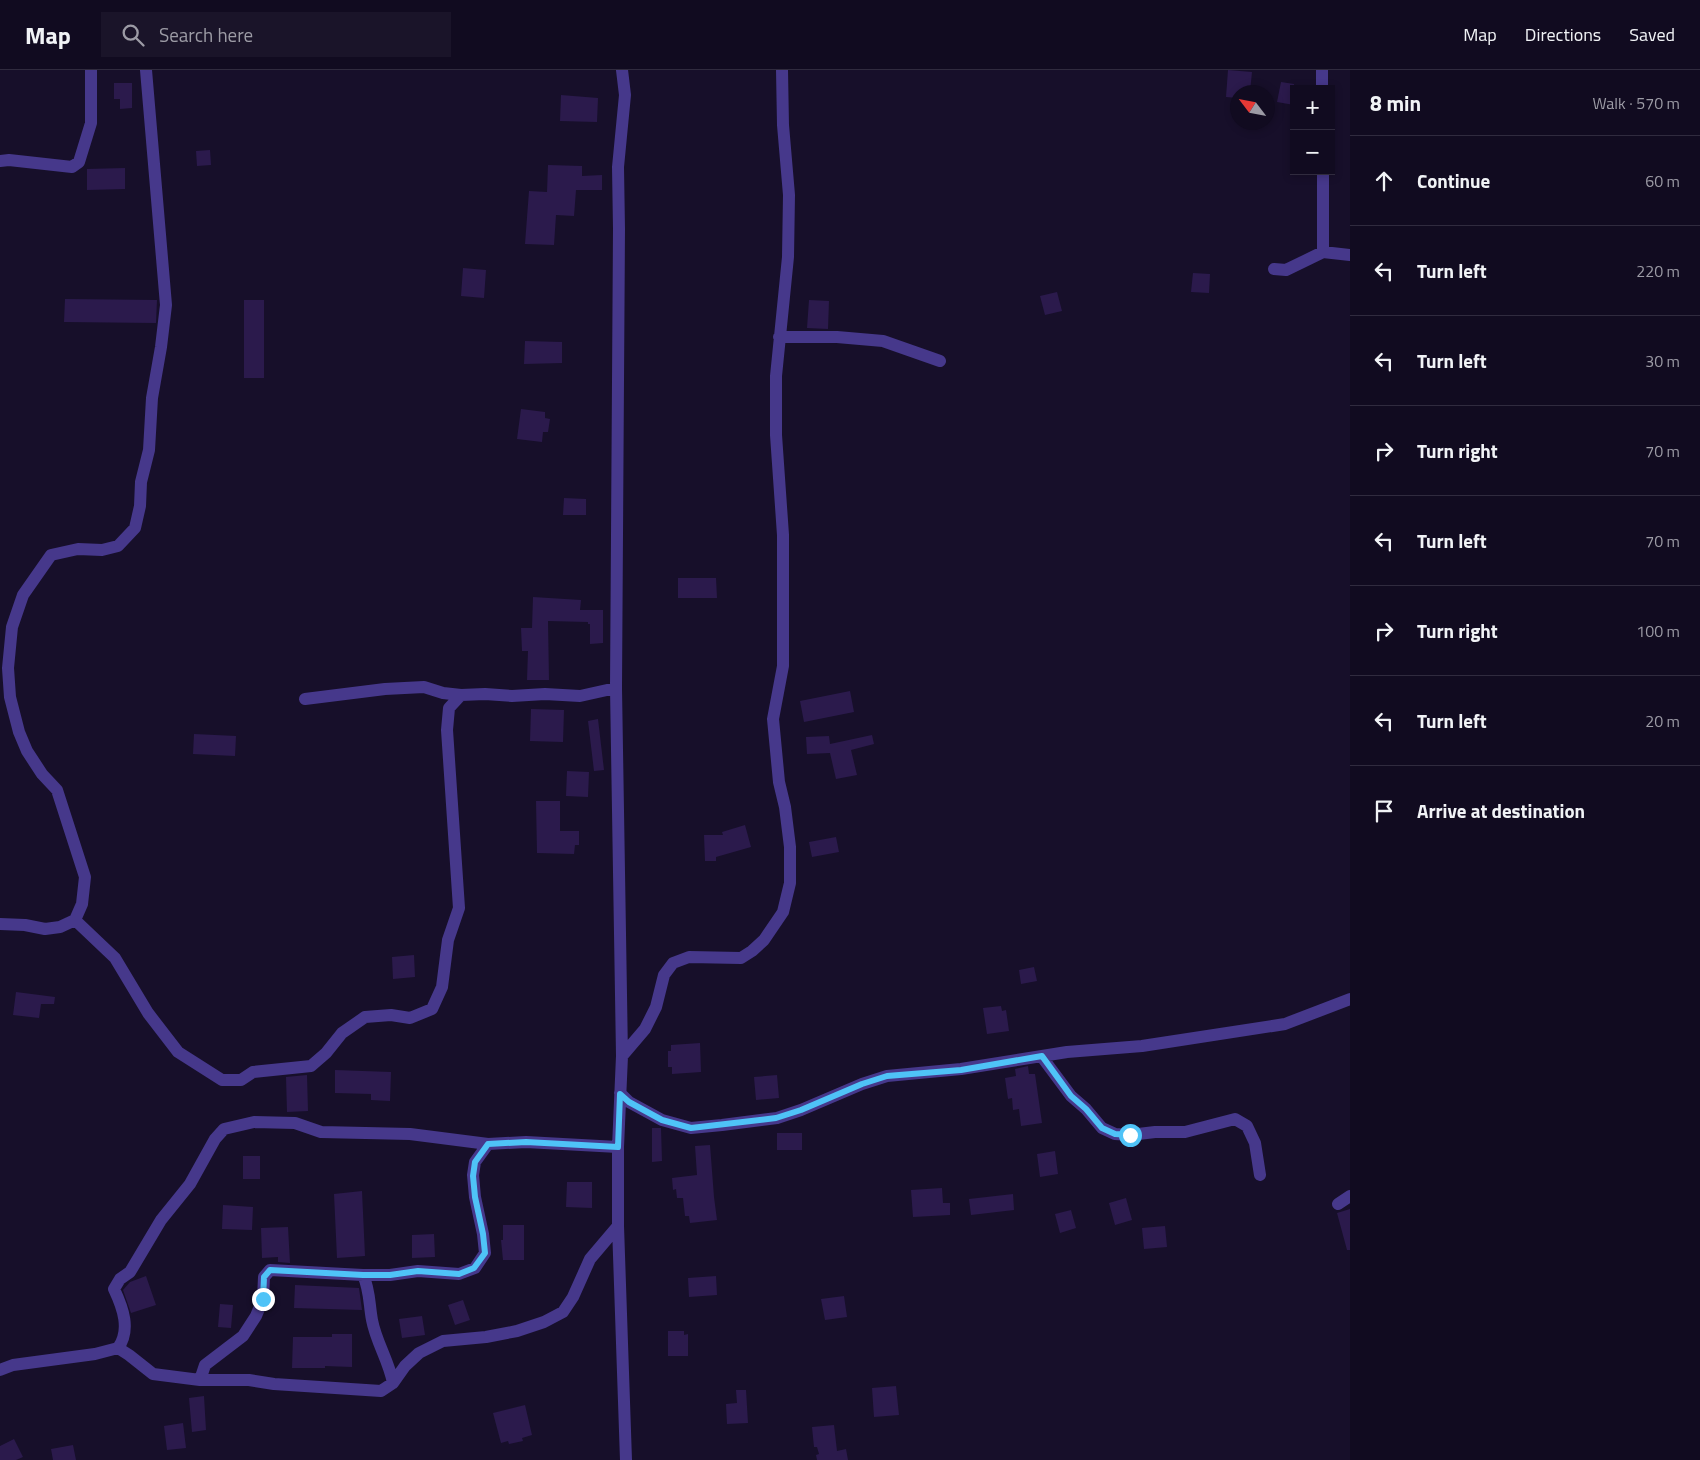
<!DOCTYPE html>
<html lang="en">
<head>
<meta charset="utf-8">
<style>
	body { margin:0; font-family:"Titillium Web",sans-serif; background:#1a1429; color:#f1f3f6 }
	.controls { position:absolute; right:15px; top:15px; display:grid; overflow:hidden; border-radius:0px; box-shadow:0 2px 8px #0003 }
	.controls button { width:45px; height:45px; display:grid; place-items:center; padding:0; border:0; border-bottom:1px solid #302b3e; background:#110b20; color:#f1f3f6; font:25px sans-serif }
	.compass { position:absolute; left:1230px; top:15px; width:45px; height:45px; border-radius:50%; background:#110b20; box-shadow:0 2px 8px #0003; rotate:302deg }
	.stop { position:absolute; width:15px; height:15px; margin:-11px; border:4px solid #4fc3f7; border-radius:50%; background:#fff }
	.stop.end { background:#4fc3f7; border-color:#fff; box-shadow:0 1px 5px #0008 }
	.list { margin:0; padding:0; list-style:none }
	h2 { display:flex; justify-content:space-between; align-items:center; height:65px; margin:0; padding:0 20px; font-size:21px }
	h2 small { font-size:16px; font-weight:400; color:#9c9ba5 }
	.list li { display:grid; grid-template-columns:32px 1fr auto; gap:15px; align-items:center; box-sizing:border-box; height:90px; padding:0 20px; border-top:1px solid #302b3e }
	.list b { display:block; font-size:19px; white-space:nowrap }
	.list em { font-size:16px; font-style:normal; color:#9c9ba5 }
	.icon { flex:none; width:28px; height:28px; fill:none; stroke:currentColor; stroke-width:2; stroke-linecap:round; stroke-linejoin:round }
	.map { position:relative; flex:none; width:1350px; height:1390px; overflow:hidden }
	header { display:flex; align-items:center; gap:30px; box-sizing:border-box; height:70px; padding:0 25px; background:#110b20; border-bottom:1px solid #302b3e }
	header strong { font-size:24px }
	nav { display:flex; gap:28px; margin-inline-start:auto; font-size:18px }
	.search { width:350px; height:45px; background:#1a1429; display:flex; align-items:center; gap:12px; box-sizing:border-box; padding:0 18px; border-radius:0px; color:#9c9ba5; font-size:19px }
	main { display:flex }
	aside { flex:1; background:#110b20 }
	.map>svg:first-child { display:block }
</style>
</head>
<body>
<header>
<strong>Map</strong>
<div class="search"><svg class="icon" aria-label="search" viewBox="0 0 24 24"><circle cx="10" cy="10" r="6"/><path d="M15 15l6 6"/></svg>Search here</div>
<nav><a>Map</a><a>Directions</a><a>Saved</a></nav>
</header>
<main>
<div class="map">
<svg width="1350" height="1390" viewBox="0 0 1350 1390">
	<rect width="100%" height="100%" fill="#170f2a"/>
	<!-- building -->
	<path fill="#2b1a4c" d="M1228 0 1252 2 1250 22H1238V28L1226 27Z
		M1281 12 1294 14V35L1277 32Z
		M114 13H132V38L120 39V29H114Z
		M561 25 598 28 597 52 560 51Z
		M210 80 211 95 197 96 196 81Z
		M548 95 582 96V106L602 105V120H576L574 146 556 145 554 175 525 174 529 121 547 122Z
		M125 98V119L87 120V99Z
		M463 198 486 200 484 228 461 226Z
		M1193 203 1210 204 1209 223 1191 222Z
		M1057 222 1062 241 1045 245 1040 226Z
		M65 229 157 230 156 253 64 252Z
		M244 230H264V308H244Z
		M809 230 829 231 828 259 807 258Z
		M525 271 562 272V293L524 294Z
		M521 339 545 342V348L550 349 548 362H543L542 372 517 369Z
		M564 428 586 429V445H563Z
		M678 508H716L717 528H678Z
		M533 527 581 530 580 540H603V573L590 574V554H588V552L548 551 549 610H527L528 581H522L521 558H532Z
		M850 621 854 642 804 652 800 631Z
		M531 639 564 640 563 672 530 671Z
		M598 649 604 700 594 701 588 651Z
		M194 664 236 666 235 686 193 684Z
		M872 665 874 674 851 680 857 705 836 709 830 683 807 684 806 667 829 666 830 674Z
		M567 701 589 702 588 727 566 726Z
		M536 731H560V761H579V775H575L574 784 537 783Z
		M745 755 751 777 716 787V791H705L704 765H723L722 762Z
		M836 767 839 782 812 787 809 772Z
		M414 885 415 907 393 909 392 887Z
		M1034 897 1037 911 1021 914 1019 900Z
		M16 922 55 927 54 934H41L39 948 13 945Z
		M1001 936 1002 941 1006 940 1009 961 987 964 983 938Z
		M700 973 701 1002 672 1004V997H668V981H671V975Z
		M1028 996 1029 1004H1035L1042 1053 1021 1056 1019 1039 1013 1040 1012 1028 1008 1029 1005 1008 1016 1006 1015 999Z
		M335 1000 391 1002 390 1031 371 1030V1024L335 1023Z
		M307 1005 308 1041 287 1042 286 1007Z
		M777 1005 779 1028 756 1030 754 1007Z
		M652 1058H661L662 1091 652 1092Z
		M777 1063H802V1080H777Z
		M710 1075 714 1127 717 1150 690 1153 689 1146H685L683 1128H677L676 1119 673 1120 672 1108 697 1105 695 1076Z
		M1055 1081 1058 1104 1040 1107 1037 1084Z
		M243 1086H260V1109H243Z
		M567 1112H592V1138L566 1137Z
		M942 1118 943 1133H950V1145L913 1147 911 1120Z
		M362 1121 365 1186 337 1188 334 1124Z
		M1013 1124 1014 1140 971 1145 969 1129Z
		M1126 1128 1132 1150 1115 1155 1109 1133Z
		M223 1135 253 1137 252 1160 222 1159Z
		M1350 1139V1180H1347L1337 1143Z
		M1071 1140 1076 1158 1060 1163 1055 1144Z
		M503 1155H524V1190H503L501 1170H503Z
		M1165 1156 1167 1177 1144 1179 1142 1158Z
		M288 1157 290 1193 278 1192V1187L262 1188 261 1158Z
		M434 1164 435 1187 412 1188V1165Z
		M146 1206 156 1235 131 1243 123 1220 130 1212Z
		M716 1206 717 1225 689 1227 688 1208Z
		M295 1215 359 1218 362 1240 294 1238Z
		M844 1226 847 1247 825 1250 821 1229Z
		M463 1230 470 1250 455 1255 448 1235Z
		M220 1234 233 1235 231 1258 218 1257Z
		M422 1246 425 1265 402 1268 399 1249Z
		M668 1261H684V1265L688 1264V1286H668Z
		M332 1264H352V1297L325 1296V1298H292L293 1267H332Z
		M896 1316 899 1345 874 1347 872 1318Z
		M736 1320H746L748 1353 727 1354 726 1334 737 1333Z
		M204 1326 206 1360 192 1362 189 1328Z
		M525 1335 532 1365 522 1368 523 1371 509 1374 508 1371 501 1373 493 1343Z
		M183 1353 186 1378 167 1380 164 1356Z
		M834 1355 837 1381 846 1379 848 1390H817L816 1385 819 1384 817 1377H814L812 1357Z
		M14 1369 23 1387 16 1390H0V1376Z
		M73 1375 76 1390H53L51 1379Z"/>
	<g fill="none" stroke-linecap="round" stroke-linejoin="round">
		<!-- minor -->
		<path stroke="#46388b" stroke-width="12" d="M622 0 625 25 618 97 619 159 616 618 622 986 618 1077V1156L626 1390
			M1322 19V0
			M0 91 9 90 72 97 79 92 91 53V0
			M1323 101V182
			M1274 199 1286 200 1323 182 1350 185
			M779 267H837L883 271 940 291
			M305 629 385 619 424 617 443 623 461 625
			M75 850 115 888 148 943 178 982 222 1010H241L253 1002 311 996 326 983 342 963 365 947 391 945 410 948 432 939 442 917 448 870 459 838 447 660 449 638 461 625 485 624 512 626 545 624 580 626 616 618
			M0 854 25 855 45 859 60 857 75 850 82 834 85 807 57 720 42 704 27 681 19 662 10 627 8 598 12 557 23 525 51 485 78 479 102 480 118 476 135 458 140 436 141 412 149 380 152 328 161 277 166 235 146 0
			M622 986 645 959 656 937 664 905 673 893 689 887 741 888 752 881 764 870 783 842 790 813V777L785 737 779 712 773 649 783 596V465L776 365V306L788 187 789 125 783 55 782 0
			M1042 987 1071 1026 1086 1039 1102 1058 1115 1064 1130 1065 1155 1062H1185L1235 1049 1247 1056 1255 1073 1260 1105
			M620 1023 629 1032 662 1050 691 1058 722 1055 777 1048 801 1040 862 1014 887 1006 961 999 1067 982 1142 976 1285 954 1350 929
			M1338 1134 1350 1126
			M363 1205C370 1220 369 1234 372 1250 376 1272 389 1291 393 1313
			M118 1278C131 1260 123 1238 114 1219L120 1209 130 1202 161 1150 190 1114 215 1069 224 1059 254 1052 295 1053 321 1062 410 1064 488 1074
			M0 1300 13 1295 95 1284 118 1278 129 1285 153 1304 200 1310H249L274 1314 381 1321 393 1313 405 1296 419 1283 443 1271 486 1267 517 1261 544 1252 563 1242 573 1227 590 1189 618 1156
			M200 1310 205 1295 243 1266 256 1246 263 1229 264 1207 270 1200 363 1205H390L418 1201 459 1204 475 1198 485 1183 483 1164 475 1127 473 1105 475 1092 488 1074 526 1072 618 1077"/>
	</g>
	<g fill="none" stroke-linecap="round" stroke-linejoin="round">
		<!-- route -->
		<path stroke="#4fc3f7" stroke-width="6" d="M263 1229 264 1207 270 1200 363 1205H390L418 1201 459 1204 474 1198 485 1183 483 1164 475 1127 473 1106 475 1092 488 1074 526 1072 618 1077 620 1024 629 1032 662 1050 691 1058 776 1048 801 1040 862 1014 887 1006 961 1000 1042 986 1071 1026 1086 1039 1102 1058 1115 1064 1130 1065"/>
	</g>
</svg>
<div class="controls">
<button>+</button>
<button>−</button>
</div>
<svg class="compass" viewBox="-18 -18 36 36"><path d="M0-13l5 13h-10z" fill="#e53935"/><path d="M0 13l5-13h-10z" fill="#9c9ba5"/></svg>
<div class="stop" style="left:1130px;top:1065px"></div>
<div class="stop end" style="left:263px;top:1229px"></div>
</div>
<aside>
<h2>8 min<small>Walk · 570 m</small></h2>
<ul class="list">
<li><svg class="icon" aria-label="ahead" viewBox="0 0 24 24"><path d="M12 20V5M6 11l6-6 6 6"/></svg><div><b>Continue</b></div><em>60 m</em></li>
<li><svg class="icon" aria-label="left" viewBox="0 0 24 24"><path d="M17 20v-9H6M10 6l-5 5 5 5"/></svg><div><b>Turn left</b></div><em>220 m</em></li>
<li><svg class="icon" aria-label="left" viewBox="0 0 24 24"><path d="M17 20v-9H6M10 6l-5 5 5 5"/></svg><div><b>Turn left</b></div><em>30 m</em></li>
<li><svg class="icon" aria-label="right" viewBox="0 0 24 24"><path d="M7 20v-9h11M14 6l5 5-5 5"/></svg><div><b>Turn right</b></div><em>70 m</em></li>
<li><svg class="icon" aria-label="left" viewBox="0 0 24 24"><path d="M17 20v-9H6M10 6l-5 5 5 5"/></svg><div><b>Turn left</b></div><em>70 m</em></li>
<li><svg class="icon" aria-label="right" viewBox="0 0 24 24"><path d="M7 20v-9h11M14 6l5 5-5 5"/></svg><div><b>Turn right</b></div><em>100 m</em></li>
<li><svg class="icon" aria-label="left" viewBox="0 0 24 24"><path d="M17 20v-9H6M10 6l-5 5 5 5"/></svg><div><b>Turn left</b></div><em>20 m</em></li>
<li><svg class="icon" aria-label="arrive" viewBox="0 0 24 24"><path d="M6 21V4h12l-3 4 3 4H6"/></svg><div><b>Arrive at destination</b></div></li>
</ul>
</aside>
</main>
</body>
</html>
